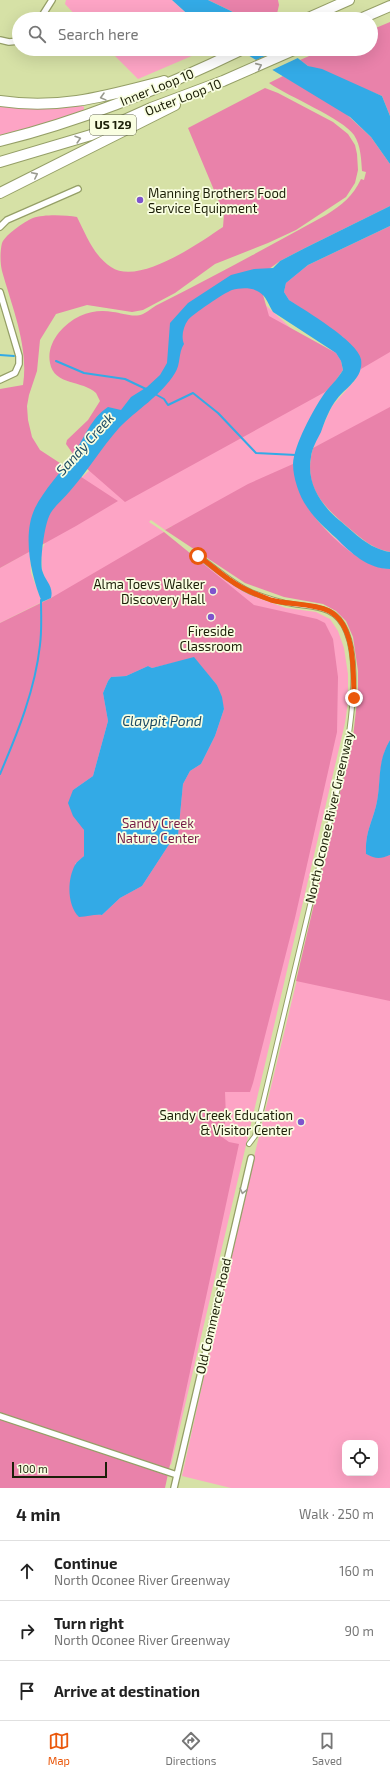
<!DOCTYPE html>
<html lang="en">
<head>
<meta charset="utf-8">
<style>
	body { margin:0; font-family:"Exo 2",sans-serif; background:#f2f2f2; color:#222 }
	.controls { position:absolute; right:12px; bottom:12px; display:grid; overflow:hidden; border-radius:8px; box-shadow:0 4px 16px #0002 }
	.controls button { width:36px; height:36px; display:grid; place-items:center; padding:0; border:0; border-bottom:1px solid #e0e0e0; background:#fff; color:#222; font:20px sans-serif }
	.scale { position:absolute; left:12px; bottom:10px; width:95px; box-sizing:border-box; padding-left:4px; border:2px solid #1c1f08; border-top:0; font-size:11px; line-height:14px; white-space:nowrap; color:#1c1f08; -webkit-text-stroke:3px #f9fee1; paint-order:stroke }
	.stop { position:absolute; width:12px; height:12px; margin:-9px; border:3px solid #ea580c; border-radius:50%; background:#fff }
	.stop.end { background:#ea580c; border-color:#fff; box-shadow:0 1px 4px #0008 }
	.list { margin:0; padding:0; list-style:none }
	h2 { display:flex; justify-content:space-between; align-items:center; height:52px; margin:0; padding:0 16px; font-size:17px }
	h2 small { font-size:13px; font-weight:400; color:#767676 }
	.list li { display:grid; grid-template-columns:26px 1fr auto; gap:12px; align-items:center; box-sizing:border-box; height:60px; padding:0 16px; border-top:1px solid #e0e0e0 }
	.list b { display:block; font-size:15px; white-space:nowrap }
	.list p { margin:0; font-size:13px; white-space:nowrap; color:#767676 }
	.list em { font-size:13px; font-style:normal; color:#767676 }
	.icon { flex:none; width:22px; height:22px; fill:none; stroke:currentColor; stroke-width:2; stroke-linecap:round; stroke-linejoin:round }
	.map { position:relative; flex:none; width:390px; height:1488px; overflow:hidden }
	.search { position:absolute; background:#fff; box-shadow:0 4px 16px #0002; left:12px; right:12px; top:12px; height:44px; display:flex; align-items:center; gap:10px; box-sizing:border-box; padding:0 14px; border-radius:22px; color:#767676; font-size:15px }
	.sheet { height:232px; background:#fff }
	nav { display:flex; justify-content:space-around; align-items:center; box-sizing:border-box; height:56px; border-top:1px solid #e0e0e0; background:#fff; font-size:11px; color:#767676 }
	nav a { display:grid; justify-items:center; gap:2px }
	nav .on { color:#ea580c }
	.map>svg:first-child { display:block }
</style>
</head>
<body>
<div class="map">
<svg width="390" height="1488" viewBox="0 0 390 1488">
	<rect width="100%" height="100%" fill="#d6e1a6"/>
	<!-- green -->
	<path fill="#fda4c5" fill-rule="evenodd" d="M66 0H172L193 19H79L65 4Z
		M108 49H208L138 79Z
		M81 105 84 107V110L54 121 0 135V106Z
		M390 232V548L319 445 313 448 332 406 356 379 272 282Z
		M260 300 338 371 296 452 293 465 318 522 335 538 390 570V1488H231L182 1476 239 1219 349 765 360 712 361 684 355 640 348 621 336 607 172 526 165 530 151 520 149 522 164 532 161 535 258 598 286 608 316 612 330 619 338 631 344 648 348 674V702L345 723 171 1465 0 1407 53 597 51 598V596L42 570 41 552 70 488 131 433ZM345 1443H375V1473H345Z
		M30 551 31 573 42 602 0 623V568Z"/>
	<!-- forest -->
	<path fill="#e982aa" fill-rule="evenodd" d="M208 0H278L279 5 276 18 274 19H244L231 11Z
		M390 22V116L382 96 308 66 300 60 325 49H371V30Z
		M283 76 343 111 371 137 390 164V206L305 248 280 261 258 277 269 316 336 353 341 361 343 370 332 386 325 392 125 502 78 461 66 444 67 440 88 420 100 401C99 399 97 395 96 393 83 380 54 386 50 363 46 343 63 324 80 316 91 311 102 310 113 312 122 313 134 318 143 314 149 311 154 306 161 303 217 275 271 245 326 215 342 205 353 196 361 179L364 180 366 172 362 171C361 159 361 146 354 135 342 118 289 97 269 83Z
		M265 88 278 93 333 122 348 134 355 145 357 154 358 170 355 183 346 197 296 230 268 243 215 264 175 293 143 310 132 312 87 305 56 314 40 340 37 371 29 395 27 406 28 420 32 437 40 450 118 501 76 526 0 568V389L23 385C29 347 12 307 2 271 0 263 0 251 2 243 6 234 24 222 33 218 44 214 66 215 77 217 86 235 94 256 111 267 139 286 199 243 223 227L224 214 188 128Z
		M390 226V352L361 369V359L343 337 289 300 284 292 286 283 308 265Z
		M390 407V552C373 549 363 540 350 529 323 506 302 487 313 448Z
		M293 464C295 475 297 487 302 497 314 523 360 569 390 569V740C377 763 382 781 376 806 371 825 365 833 366 854 375 858 381 858 390 855V1001L296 981 353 737 358 693V671L353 637 346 621 336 611 323 604 284 597 245 583 165 530 248 484Z
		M164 532 254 605 317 619 325 623 333 639 338 677 337 732 295 918 253 1083 250 1092H225L226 1118 222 1137 229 1142 239 1144 165 1488H0V623L51 598ZM194 658 217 685 224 709 215 736 201 764 190 771 183 784 178 836 170 843 142 886 120 898 102 915 94 914 75 864 84 856V830L73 790 93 776 108 721 103 693 108 681 111 677 126 676 148 666 152 668Z"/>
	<!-- water -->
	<path fill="#33aae6" d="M172 0H208L231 11 244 19H193Z
		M238 49H286L308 66 322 69 382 96 390 116V164L371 137 350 117Z
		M390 206V226L308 265 286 283 284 292 289 300C306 311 357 341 361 359 364 378 346 387 337 399 329 409 325 421 321 432 317 440 312 448 311 457 306 483 321 505 339 520 356 534 368 548 390 552V569C368 569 351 553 336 538 325 528 315 519 307 507 299 496 293 477 293 464 294 445 313 410 324 394 330 386 337 380 343 370L341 361 336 353 273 312C268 304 267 297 259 292 251 287 240 288 232 290 224 293 193 314 188 320 183 327 181 337 184 344 178 353 181 364 175 373 161 396 136 410 119 428 101 448 88 471 70 491 62 501 52 507 48 519 44 530 40 560 42 570 45 581 54 586 51 598L42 602C31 576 22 535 35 508 43 491 63 470 74 453 85 437 91 418 108 407L121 410 131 397 147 387 160 375 167 363 170 323 188 303 231 275 254 269 273 268 280 261 305 248Z
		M194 657 217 685 222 697 224 709 215 736 201 764 190 771 183 784 178 836 170 843 142 886 120 898 102 915C94 914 88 917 79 917 67 905 67 880 75 865 77 861 81 859 84 856V830L73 816 68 803 73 790 93 776 108 721 103 693 108 681 111 677 126 676 148 666 152 668Z
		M390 740V855C380 859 376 859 366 854 365 833 371 825 376 806 382 781 376 764 390 740Z"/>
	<!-- pier -->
	<path fill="#d6e1a6" d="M281 49H289L300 57 270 71 254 61Z"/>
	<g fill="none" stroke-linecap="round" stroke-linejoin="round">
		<!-- stream -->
		<path stroke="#33aae6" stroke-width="2" d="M0 355 14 356
			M56 361 84 373 125 379 146 389
			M155 394 164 399 168 405 193 393 218 413 256 453 296 455
			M0 774C18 732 35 690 40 645 42 630 41 615 41 600"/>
		<!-- pedestrian casing -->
		<g stroke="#959f67" stroke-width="6">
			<path id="pedestrian" d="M198 556C216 568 231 583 251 592 264 597 278 602 292 604 303 606 317 606 328 611 367 628 351 721 346 754L255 1136 249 1144"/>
		</g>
		<!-- minor casing -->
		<g stroke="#959f67" stroke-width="8">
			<path id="minor" d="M40 19 52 0
				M0 40 9 42 19 41
				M0 227 7 220 78 189
				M0 292 19 356V364L15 373 0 380
				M0 1416 177 1475
				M174 1488 251 1158"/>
		</g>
		<!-- motorway casing -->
		<g stroke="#959f67" stroke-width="12">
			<path id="motorway" d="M306 19 349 0
				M360 19 390 6
				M0 101C60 110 106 96 164 81
				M0 141C85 120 165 87 243 49
				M0 162 91 135 151 108 223 81 296 49
				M0 193 175 105"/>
		</g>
		<!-- pedestrian -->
		<use href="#pedestrian" stroke="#fff" stroke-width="4"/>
		<!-- minor -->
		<use href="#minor" stroke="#fff" stroke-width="5.5"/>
		<!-- motorway -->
		<use href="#motorway" stroke="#fff" stroke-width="10"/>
	</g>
	<!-- one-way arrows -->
	<defs><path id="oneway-chevron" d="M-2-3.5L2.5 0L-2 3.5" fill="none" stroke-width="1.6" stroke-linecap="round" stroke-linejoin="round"/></defs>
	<g stroke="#999a90">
		<use href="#oneway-chevron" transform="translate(259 66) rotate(-24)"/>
		<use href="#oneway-chevron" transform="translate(103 97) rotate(165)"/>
		<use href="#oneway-chevron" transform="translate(78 139) rotate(-17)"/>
		<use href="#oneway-chevron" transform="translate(35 175) rotate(-27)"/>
		<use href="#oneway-chevron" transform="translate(243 1191) rotate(104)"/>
	</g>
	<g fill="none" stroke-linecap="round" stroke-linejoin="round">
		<!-- route -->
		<path stroke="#ea580c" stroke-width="5" d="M198 556C209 563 219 573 230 580 242 589 257 595 271 600 289 605 312 603 329 611 356 625 353 672 354 698"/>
	</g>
	<!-- markers -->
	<g fill="#7e54cd" stroke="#f9fee1" stroke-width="1.5">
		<circle cx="140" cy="200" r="4"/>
		<circle cx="213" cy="591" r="4"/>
		<circle cx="211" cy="617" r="4"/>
		<circle cx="301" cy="1122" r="4"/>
	</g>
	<g text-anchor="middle" stroke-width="3.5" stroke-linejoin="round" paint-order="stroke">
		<!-- shield labels -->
		<rect fill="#f9fee1" stroke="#5e6249" stroke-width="1" x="90" y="115" width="46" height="20" rx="3"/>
		<g font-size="12" font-weight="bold" fill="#1c1f08">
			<text x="113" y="129">US 129</text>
		</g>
		<!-- street labels -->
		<g font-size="13" fill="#1c1f08" stroke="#f9fee1">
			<text transform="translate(157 87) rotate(-22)" y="5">Inner Loop 10</text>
			<text transform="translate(183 97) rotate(-21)" y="5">Outer Loop 10</text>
			<text transform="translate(329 817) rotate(-77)" y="5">North Oconee River Greenway</text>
			<text transform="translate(213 1316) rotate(-77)" y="5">Old Commerce Road</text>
		</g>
		<!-- poi labels -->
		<g font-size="13" fill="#1c1f08" stroke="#f9fee1" text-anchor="end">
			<text x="148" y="198" text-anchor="start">Manning Brothers Food<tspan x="148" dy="15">Service Equipment</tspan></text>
			<text x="205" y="589">Alma Toevs Walker<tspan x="205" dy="15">Discovery Hall</tspan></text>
			<text x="211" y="636" text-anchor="middle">Fireside<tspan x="211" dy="15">Classroom</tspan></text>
			<text x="293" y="1120">Sandy Creek Education<tspan x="293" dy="15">&amp; Visitor Center</tspan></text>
		</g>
		<!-- park labels -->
		<g font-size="13" fill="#781d48" stroke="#f9fee1">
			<text x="158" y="828">Sandy Creek<tspan x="158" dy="15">Nature Center</tspan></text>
		</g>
		<!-- water labels -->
		<g font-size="14" font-style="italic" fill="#1e4c66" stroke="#f9fee1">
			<text transform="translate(85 444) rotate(-48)" y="5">Sandy Creek</text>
			<text x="162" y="726">Claypit Pond</text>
		</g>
	</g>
</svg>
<div class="controls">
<button><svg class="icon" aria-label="locate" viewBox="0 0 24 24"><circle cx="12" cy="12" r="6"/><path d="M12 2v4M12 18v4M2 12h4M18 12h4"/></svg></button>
</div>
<div class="scale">100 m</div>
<div class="stop" style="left:198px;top:556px"></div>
<div class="stop end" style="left:354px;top:698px"></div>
<div class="search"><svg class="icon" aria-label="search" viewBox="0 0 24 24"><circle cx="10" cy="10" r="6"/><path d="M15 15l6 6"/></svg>Search here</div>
</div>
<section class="sheet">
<h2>4 min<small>Walk · 250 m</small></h2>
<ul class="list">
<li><svg class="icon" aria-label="ahead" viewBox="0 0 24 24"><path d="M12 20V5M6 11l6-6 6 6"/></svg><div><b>Continue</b><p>North Oconee River Greenway</p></div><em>160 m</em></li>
<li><svg class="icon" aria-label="right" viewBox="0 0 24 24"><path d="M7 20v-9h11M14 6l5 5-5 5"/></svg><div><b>Turn right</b><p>North Oconee River Greenway</p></div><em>90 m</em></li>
<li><svg class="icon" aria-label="arrive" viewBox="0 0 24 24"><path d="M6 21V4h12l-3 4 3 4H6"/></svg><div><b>Arrive at destination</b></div></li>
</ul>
</section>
<nav>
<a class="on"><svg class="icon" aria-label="map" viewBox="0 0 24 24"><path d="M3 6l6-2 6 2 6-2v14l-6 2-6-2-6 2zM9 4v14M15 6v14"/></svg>Map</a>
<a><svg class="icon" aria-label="directions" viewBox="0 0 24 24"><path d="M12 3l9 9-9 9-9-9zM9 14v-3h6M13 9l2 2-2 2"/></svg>Directions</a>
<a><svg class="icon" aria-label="saved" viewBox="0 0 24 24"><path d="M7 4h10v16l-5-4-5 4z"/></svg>Saved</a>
</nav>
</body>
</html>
